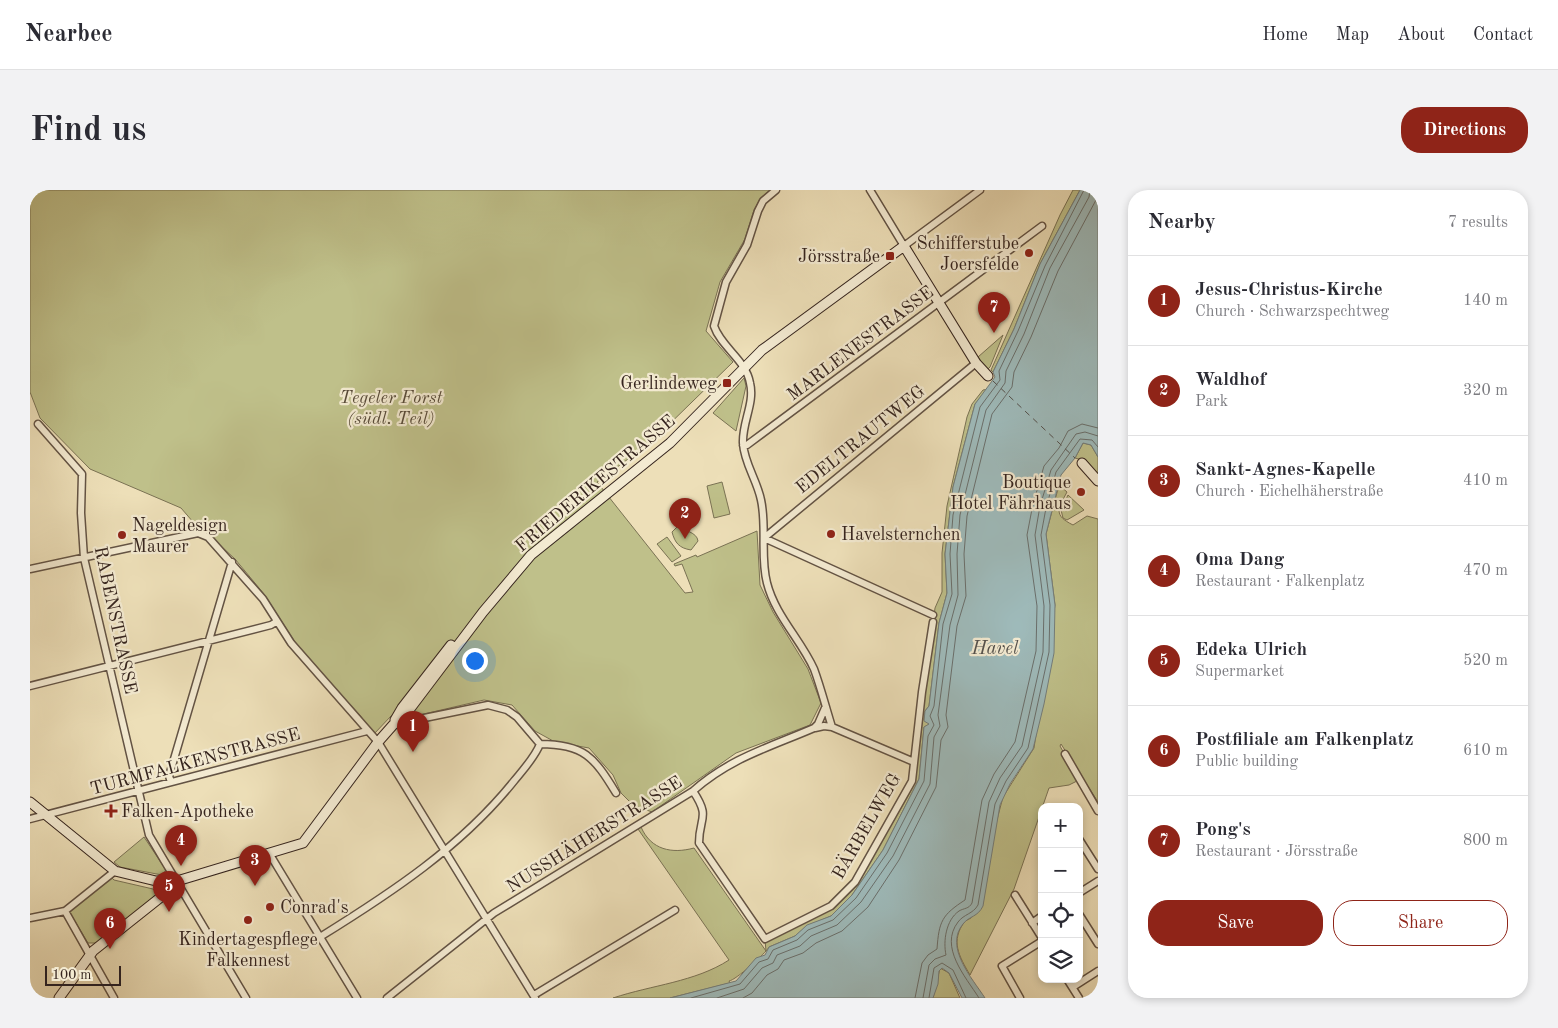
<!DOCTYPE html>
<html lang="en">
<head>
<meta charset="utf-8">
<style>
	body { margin:0; font-family:"Old Standard TT",serif; background:#f2f2f3; color:#2b2b33 }
	.controls { position:absolute; right:15px; bottom:15px; display:grid; overflow:hidden; border-radius:10px; box-shadow:0 2px 8px #0003 }
	.controls button { width:45px; height:45px; display:grid; place-items:center; padding:0; border:0; border-bottom:1px solid #e1e1e2; background:#fff; color:#2b2b33; font:25px sans-serif }
	.scale { position:absolute; left:15px; bottom:12px; width:76px; box-sizing:border-box; padding-left:5px; border:2px solid #35241e; border-top:0; font-size:14px; line-height:18px; white-space:nowrap; color:#35241e; -webkit-text-stroke:4px #f3ead1; paint-order:stroke }
	.you { position:absolute; left:444px; top:470px; width:18px; height:18px; margin:-12px; border:4px solid #fff; border-radius:50%; background:#1a73e8; box-shadow:0 0 0 8px #1a73e833 }
	.badge { display:grid; place-items:center; width:32px; height:32px; border-radius:50%; background:#8f2418; color:#fff; font-size:16px; font-weight:700 }
	.pin { position:absolute; translate:-50% -41px; filter:drop-shadow(0 1px 2px #0008) }
	.pin::after { content:''; position:absolute; top:26px; width:18px; height:15px; background:inherit; clip-path:polygon(0 0,100% 0,50% 100%) }
	.list { margin:0; padding:0; list-style:none }
	h2 { display:flex; justify-content:space-between; align-items:center; height:65px; margin:0; padding:0 20px; font-size:21px }
	h2 small { font-size:16px; font-weight:400; color:#7c7c81 }
	.list li { display:grid; grid-template-columns:32px 1fr auto; gap:15px; align-items:center; box-sizing:border-box; height:90px; padding:0 20px; border-top:1px solid #e1e1e2 }
	.list b { display:block; font-size:19px; white-space:nowrap }
	.list p { margin:0; font-size:16px; white-space:nowrap; color:#7c7c81 }
	.list em { font-size:16px; font-style:normal; color:#7c7c81 }
	.actions { display:flex; gap:10px; padding:15px 20px }
	.actions a { flex:1; padding:11px 0; border:1px solid #8f2418; border-radius:20px; text-align:center; font-size:18px; color:#8f2418 }
	.actions .main { background:#8f2418; color:#fff }
	.icon { flex:none; width:28px; height:28px; fill:none; stroke:currentColor; stroke-width:2; stroke-linecap:round; stroke-linejoin:round }
	.map { position:relative; flex:none; width:1068px; height:808px; overflow:hidden; border-radius:20px }
	header { display:flex; align-items:center; gap:30px; box-sizing:border-box; height:70px; padding:0 25px; background:#fff; border-bottom:1px solid #e1e1e2 }
	header strong { font-size:24px }
	nav { display:flex; gap:28px; margin-inline-start:auto; font-size:18px }
	.intro { display:flex; align-items:center; justify-content:space-between; box-sizing:border-box; height:120px; padding:0 30px }
	h1 { margin:0; font-size:35px }
	.button { padding:12px 22px; border-radius:20px; background:#8f2418; color:#fff; font-size:18px; font-weight:700 }
	main { display:flex; gap:30px; padding:0 30px }
	aside { flex:1; background:#fff; border-radius:20px; box-shadow:0 2px 8px #0003 }
	.map>svg:first-child { display:block }
</style>
</head>
<body>
<header>
<strong>Nearbee</strong>
<nav><a>Home</a><a>Map</a><a>About</a><a>Contact</a></nav>
</header>
<div class="intro"><h1>Find us</h1><a class="button">Directions</a></div>
<main>
<div class="map">
<svg width="1068" height="808" viewBox="0 0 1068 808">
	<rect width="100%" height="100%" fill="#eddfb8"/>
	<filter id="stains"><feTurbulence type="fractalNoise" baseFrequency=".004" numOctaves="4"/><feColorMatrix values="0 0 0 0 .2 0 0 0 0 .09 0 0 0 0 .02 0 0 0 .5 -.17"/></filter>
	<radialGradient id="worn" r=".72"><stop offset=".6" stop-color="#630" stop-opacity="0"/><stop offset="1" stop-color="#630" stop-opacity=".3"/></radialGradient>
	<!-- green -->
	<path fill="#bfc08a" stroke="#7a7254" d="M0 0H740L730 9 724 20 715 49 690 92 676 141 703 172 621 252 567 292 655 403 663 402 652 374 645 376 644 374 666 365 667 367 727 341 730 395 743 422 778 479 791 513 780 535 706 563 622 622 603 615 591 603 583 585 559 558 525 552 505 541 482 515 454 510 381 527 361 526 344 544 329 524 274 466 234 404 205 369 179 345 170 340 151 318 60 279 10 228 0 202Z
		M1043 0H1050L1010 74 984 139 963 182 961 180 1030 25Z
		M973 145 960 177 957 180 948 167Z
		M714 188 716 196 706 241 683 223Z
		M959 199 945 214 923 297 915 364 917 403 909 433 899 516 895 521 894 530 900 534 894 537 889 589 853 660 822 705 801 726 777 736 765 746 739 757C736 763 706 790 699 791L700 793 640 808H583C622 795 665 792 699 770L608 639 611 637C621 660 642 664 664 658L736 761 735 750 789 725 826 693 883 591 905 418 912 402V363L917 316 937 227 942 214 953 200Z
		M1053 253 1061 255 1068 267V289L1056 271 1045 268Z
		M692 292 700 324 684 328 677 296Z
		M1029 295 1037 302C1028 319 1023 325 1043 335L1057 326 1068 329V612L1031 554 1030 556 1049 590 1039 595 1019 598 984 699 940 785C929 766 920 751 935 731L941 728 973 607 1004 558 1025 415 1016 344Z
		M1038 305 1054 320 1037 330 1033 328 1031 320Z
		M648 336C654 341 667 342 668 351L661 360C649 358 645 353 642 342Z
		M637 347 651 366 642 372 627 354Z
		M114 647 136 680 132 685 90 677 84 672Z
		M81 687 84 690 123 699 126 702 127 707 66 753H58L40 723 41 718Z
		M910 778 919 783 930 808H903Z"/>
	<!-- water -->
	<path fill="#9ebaba" stroke="#747e7c" d="M1050 0H1068V267L1061 255 1053 253 1045 268 1031 285 1016 344 1025 415 1024 463 1014 514 1003 559 980 594 970 615 953 716C948 727 939 726 933 734 914 757 942 788 955 808H932L919 783 912 778 909 781 908 794 903 808H640L706 791 726 768 735 765 739 757 765 746 777 735 801 726 822 705 853 660 889 589 894 537 899 534 894 531 895 521 899 516 909 433 917 403 915 364 923 297 945 214 965 187 963 182 984 139 1010 74Z"/>
	<g fill="none" stroke-linecap="round" stroke-linejoin="round">
		<!-- shore -->
		<path stroke="#6a6f6c" stroke-width="1" d="M661 808 710 794 729 772 738 769 743 760 767 750 778 740 803 730 826 708 857 663 894 591 898 546 904 535 900 526 904 516 913 434 922 404 920 364 923 325 950 217 970 190 969 181 988 141 1015 76 1054 0
			M687 808 714 799 732 778 743 773 747 765 770 756 781 746 807 735 831 712 863 666 900 594 904 547 910 536 908 525 920 435 928 405 927 364 930 325 956 220 975 193 976 181 994 144 1020 78 1059 7 1060 0
			M713 808 722 803 737 785 748 779 754 770 773 763 786 753 812 741 838 717 869 670 906 597 911 550 918 537 916 525 927 436 936 406 934 364 937 326 962 224 982 197 984 182 1001 147 1028 81 1066 10 1068 0
			M885 808 892 773 898 765 907 759C909 731 912 725 935 710L952 610 964 584 985 552 1006 461 1007 416 997 345 1003 314 1014 276 1029 258 1038 241 1052 234 1068 238
			M893 808 899 775 905 769 916 765C913 751 916 730 929 721 934 718 939 719 942 713L959 612 970 588 992 556 1013 462 1014 416 1005 345 1010 316 1021 280 1046 244 1055 242 1068 246
			M899 808 904 778 912 773 923 780 936 808
			M949 808C935 786 909 757 928 732 934 724 943 724 948 715L965 614 976 591 998 558 1019 462 1020 415 1011 345 1016 318 1026 282 1050 249 1062 250 1068 257"/>
		<!-- ferry -->
		<path stroke="#54514d" stroke-width="1" stroke-dasharray="6 5" stroke-linecap="butt" d="M963 191 1045 268"/>
		<!-- street casing -->
		<g stroke="#635344" stroke-width="9">
			<path id="street" d="M746 0 733 11 728 21 717 55 696 92 684 136C691 157 716 170 720 193 725 213 712 232 713 253 714 273 727 290 731 310 737 337 730 367 737 393 745 425 771 450 784 479 791 498 796 518 802 537
				M840 0 874 56 950 0
				M8 234 52 284 51 323 54 368 119 645 216 808
				M713 255H717L1012 36
				M734 348 946 173
				M734 348 903 425
				M0 379 168 343 178 347 233 409 261 453 348 552 505 808
				M0 496 241 435 246 432
				M365 534 458 515 477 520 487 527 510 554
				M785 538 794 536 802 537 884 572
				M510 554C554 554 564 567 586 603
				M1035 564 1068 621
				M141 592 139 586 202 372
				M663 601C681 628 669 627 669 653L735 749 801 716 825 692 882 591 892 502 903 432
				M0 629 337 541
				M1049 649 1068 679
				M239 663 327 808
				M1049 703 1068 691
				M985 705 1012 748
				M35 721 84 808
				M1049 724 1068 754
				M0 728 35 721 85 681
				M1002 733 1012 726
				M290 747C361 703 431 657 484 591 493 580 505 567 510 554
				M1037 789 1049 808
				M1043 797 1068 781
				M504 805 645 720
				M357 808 464 723 663 601C700 568 740 557 784 538L788 534 795 518
				M990 808 972 776 1012 751"/>
		</g>
		<!-- secondary casing -->
		<g stroke="#35241e" stroke-width="11">
			<path id="secondary" d="M1052 273 1068 291
				M365 530 372 518 421 455
				M0 612 85 681 126 691H147L273 653 348 552 363 535 376 524 453 422 501 365 640 253 732 160 874 56 946 173 958 186
				M29 808 63 761 136 703 140 692"/>
		</g>
		<!-- street -->
		<use href="#street" stroke="#f3ead1" stroke-width="6"/>
		<!-- secondary -->
		<use href="#secondary" stroke="#f3ead1" stroke-width="9"/>
	</g>
	<!-- markers -->
	<g fill="#8f2418" stroke="#f3ead1" stroke-width="2">
		<circle cx="999" cy="63" r="5"/>
		<rect x="855" y="61" width="10" height="10" rx="2.5"/>
		<rect x="692" y="188" width="10" height="10" rx="2.5"/>
		<circle cx="1051" cy="302" r="5"/>
		<circle cx="801" cy="344" r="5"/>
		<circle cx="92" cy="345" r="5"/>
		<path d="M78.5 613.5h5v5h5v5h-5v5h-5v-5h-5v-5h5z"/>
		<circle cx="240" cy="717" r="5"/>
		<circle cx="218" cy="730" r="5"/>
	</g>
	<g text-anchor="middle" stroke-width="4.5" stroke-linejoin="round" paint-order="stroke">
		<!-- poi labels -->
		<g font-size="18" fill="#35241e" stroke="#f3ead1" text-anchor="end">
			<text x="989" y="59">Schifferstube<tspan x="989" dy="21">Joersfelde</tspan></text>
			<text x="850" y="72">Jörsstraße</text>
			<text x="687" y="199">Gerlindeweg</text>
			<text x="1041" y="298">Boutique<tspan x="1041" dy="21">Hotel Fährhaus</tspan></text>
			<text x="102" y="341" text-anchor="start">Nageldesign<tspan x="102" dy="21">Maurer</tspan></text>
			<text x="811" y="350" text-anchor="start">Havelsternchen</text>
			<text x="91" y="627" text-anchor="start">Falken-Apotheke</text>
			<text x="250" y="723" text-anchor="start">Conrad's</text>
			<text x="218" y="755" text-anchor="middle">Kindertagespflege<tspan x="218" dy="21">Falkennest</tspan></text>
		</g>
		<!-- street labels -->
		<g font-size="18" fill="#35241e" stroke="#f3ead1">
			<text transform="translate(830 153) rotate(-37)" y="6">MARLENESTRASSE</text>
			<text transform="translate(830 249) rotate(-39)" y="6">EDELTRAUTWEG</text>
			<text transform="translate(565 293) rotate(-40)" y="6">FRIEDERIKESTRASSE</text>
			<text transform="translate(86 430) rotate(78)" y="6">RABENSTRASSE</text>
			<text transform="translate(165 571) rotate(-15)" y="6">TURMFALKENSTRASSE</text>
			<text transform="translate(836 636) rotate(-60)" y="6">BÄRBELWEG</text>
			<text transform="translate(564 644) rotate(-32)" y="6">NUSSHÄHERSTRASSE</text>
		</g>
		<!-- park labels -->
		<g font-size="18" font-style="italic" fill="#584b39" stroke="#f3ead1">
			<text x="361" y="213">Tegeler Forst<tspan x="361" dy="21">(südl. Teil)</tspan></text>
		</g>
		<!-- water labels -->
		<g font-size="19" font-style="italic" fill="#54514d" stroke="#f3ead1">
			<text x="965" y="464">Havel</text>
		</g>
	</g>
	<rect width="100%" height="100%" filter="url(#stains)"/>
	<rect width="100%" height="100%" fill="url(#worn)"/>
</svg>
<div class="controls">
<button>+</button>
<button>−</button>
<button><svg class="icon" aria-label="locate" viewBox="0 0 24 24"><circle cx="12" cy="12" r="6"/><path d="M12 2v4M12 18v4M2 12h4M18 12h4"/></svg></button>
<button><svg class="icon" aria-label="layers" viewBox="0 0 24 24"><path d="M12 4l9 5-9 5-9-5zM3 14l9 5 9-5"/></svg></button>
</div>
<div class="scale">100 m</div>
<div class="you"></div>
<div class="pin badge" style="left:383px;top:562px">1</div>
<div class="pin badge" style="left:655px;top:349px">2</div>
<div class="pin badge" style="left:225px;top:696px">3</div>
<div class="pin badge" style="left:151px;top:676px">4</div>
<div class="pin badge" style="left:139px;top:722px">5</div>
<div class="pin badge" style="left:80px;top:759px">6</div>
<div class="pin badge" style="left:964px;top:143px">7</div>
</div>
<aside>
<h2>Nearby<small>7 results</small></h2>
<ul class="list">
<li><span class="badge">1</span><div><b>Jesus-Christus-Kirche</b><p>Church · Schwarzspechtweg</p></div><em>140 m</em></li>
<li><span class="badge">2</span><div><b>Waldhof</b><p>Park</p></div><em>320 m</em></li>
<li><span class="badge">3</span><div><b>Sankt-Agnes-Kapelle</b><p>Church · Eichelhäherstraße</p></div><em>410 m</em></li>
<li><span class="badge">4</span><div><b>Oma Dang</b><p>Restaurant · Falkenplatz</p></div><em>470 m</em></li>
<li><span class="badge">5</span><div><b>Edeka Ulrich</b><p>Supermarket</p></div><em>520 m</em></li>
<li><span class="badge">6</span><div><b>Postfiliale am Falkenplatz</b><p>Public building</p></div><em>610 m</em></li>
<li><span class="badge">7</span><div><b>Pong's</b><p>Restaurant · Jörsstraße</p></div><em>800 m</em></li>
</ul>
<div class="actions"><a class="main">Save</a><a>Share</a></div>
</aside>
</main>
</body>
</html>
